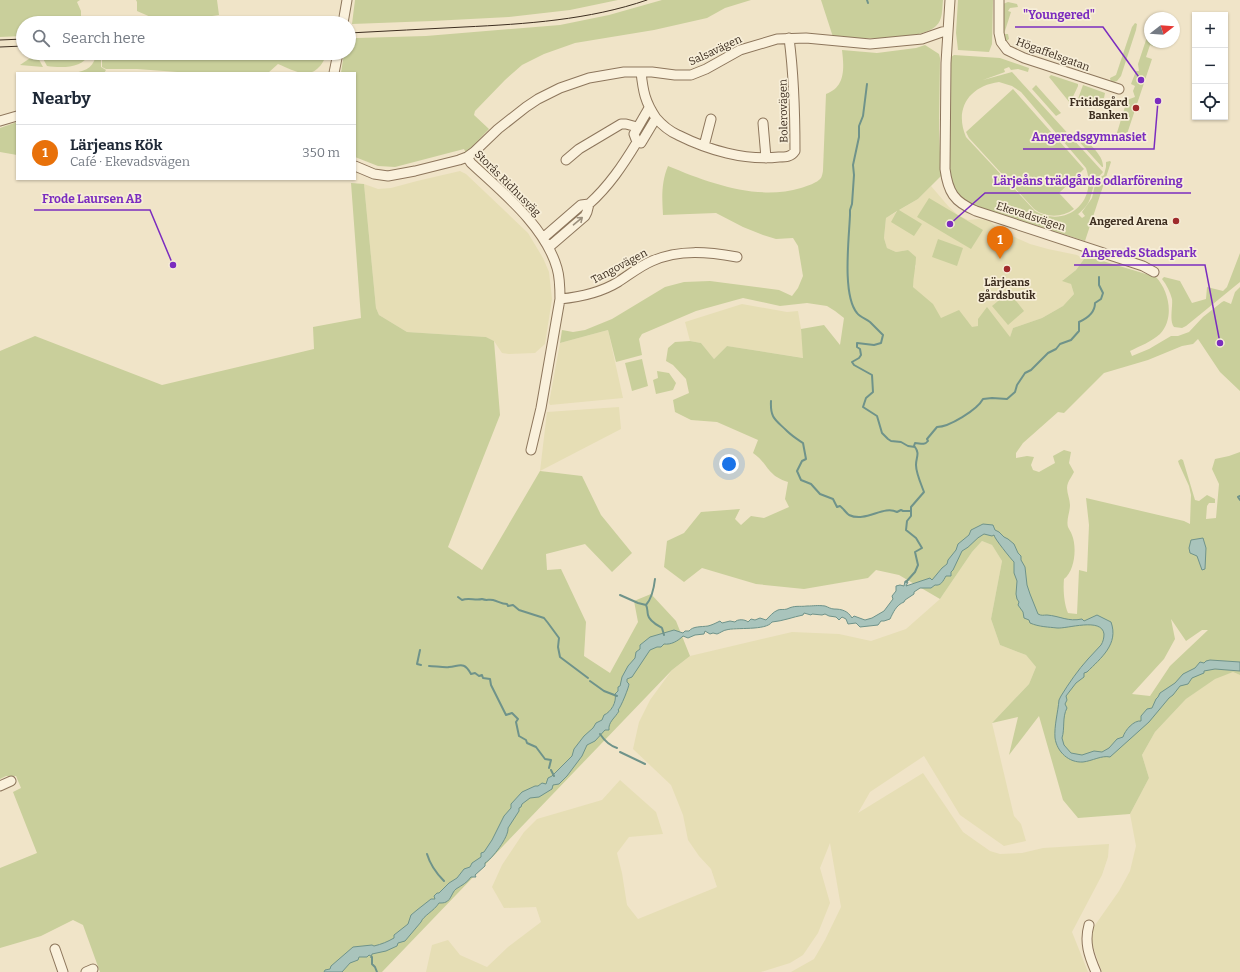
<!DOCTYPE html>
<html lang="en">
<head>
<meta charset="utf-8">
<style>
	body { margin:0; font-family:Bitter,serif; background:#f6f6f7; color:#1f2937 }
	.controls { position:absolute; right:12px; top:12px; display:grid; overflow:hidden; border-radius:0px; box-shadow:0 1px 3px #0004 }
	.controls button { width:36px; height:36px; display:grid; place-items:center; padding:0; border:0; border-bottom:1px solid #e0e1e3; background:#fff; color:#1f2937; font:20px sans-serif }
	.compass { position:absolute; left:1144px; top:12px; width:36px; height:36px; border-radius:50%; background:#fff; box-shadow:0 1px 3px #0004; rotate:73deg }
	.you { position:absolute; left:729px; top:464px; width:14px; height:14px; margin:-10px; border:3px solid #fff; border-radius:50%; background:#1a73e8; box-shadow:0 0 0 6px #1a73e833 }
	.badge { display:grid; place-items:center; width:26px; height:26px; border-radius:50%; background:#9e2a2b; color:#fff; font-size:13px; font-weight:700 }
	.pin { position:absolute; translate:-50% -33px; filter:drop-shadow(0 1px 2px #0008) }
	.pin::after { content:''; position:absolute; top:21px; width:14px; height:12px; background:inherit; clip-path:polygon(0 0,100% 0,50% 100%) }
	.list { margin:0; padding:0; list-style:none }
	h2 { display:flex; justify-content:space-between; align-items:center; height:52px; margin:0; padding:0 16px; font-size:17px }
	h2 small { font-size:13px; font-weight:400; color:#747a83 }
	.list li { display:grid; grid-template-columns:26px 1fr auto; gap:12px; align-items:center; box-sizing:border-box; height:56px; padding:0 16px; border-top:1px solid #e0e1e3 }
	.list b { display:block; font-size:15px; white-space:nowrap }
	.list p { margin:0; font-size:13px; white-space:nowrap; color:#747a83 }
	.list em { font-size:13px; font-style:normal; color:#747a83 }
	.icon { flex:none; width:22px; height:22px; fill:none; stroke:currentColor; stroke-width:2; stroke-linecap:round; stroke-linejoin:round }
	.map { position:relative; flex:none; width:1240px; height:972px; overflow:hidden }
	.search { position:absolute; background:#fff; box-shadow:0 1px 3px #0004; left:16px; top:16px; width:340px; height:44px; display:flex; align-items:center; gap:10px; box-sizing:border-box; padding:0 14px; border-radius:22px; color:#747a83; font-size:15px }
	.panel { position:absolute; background:#fff; box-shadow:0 1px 3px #0004; left:16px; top:72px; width:340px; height:108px; border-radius:0px }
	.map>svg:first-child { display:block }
</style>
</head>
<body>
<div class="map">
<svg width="1240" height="972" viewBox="0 0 1240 972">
	<rect width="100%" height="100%" fill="#f0e4c8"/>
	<!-- farmland -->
	<path fill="#e6deb5" d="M460 171 466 174 528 233 543 258 549 272 552 299 545 344 535 353 509 354 502 353 494 341 486 337 407 332 379 315 376 308 364 184 378 189 391 188 417 181Z
		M931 186 949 207 958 215 968 220 979 219 990 221 999 230 1030 244 1048 249 1077 255 1084 259 1076 270 1063 280 1071 284 1074 294 1063 306 1042 318 1013 328 1010 337 965 353 921 295 913 287V273L916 266 908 250 896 252 887 248 884 238 886 218 918 199Z
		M742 304 787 312 798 311 801 329 804 358 727 346 714 359 701 343 690 341 685 322Z
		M608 330 623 398 550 405 549 403 560 343Z
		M619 407 621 429 540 471 547 412Z
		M982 541 992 545 1002 561 991 619 1000 645 1026 655 1036 667 1029 684 992 723 1014 816 1021 824 1026 841 1004 846 960 815 924 756 870 792 858 813 923 773 963 832 990 851 1000 854 1022 853 1043 848 1109 844 1108 857 1102 875 1072 932 1088 972H791L814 959 825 940 841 907 830 843 820 868 830 903 818 933 803 955 790 963 761 972H426L432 945 448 940 460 955 487 967 508 947 541 922 536 907 504 908 492 887 502 865 524 832 537 819 602 800 620 780 656 812 663 834 629 837 617 853 622 873 627 905 638 919 717 887 711 869 699 856 688 840 683 815 671 785 633 749 639 722 650 700 672 670 690 656 792 632 839 634 871 641 906 629 940 599 972 552Z
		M1233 672 1240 675V972H1102L1091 941 1093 928 1119 891 1130 871 1136 846 1130 814 1149 778 1142 755 1155 732 1186 699 1215 678Z"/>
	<!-- green -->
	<path fill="#c9cf9b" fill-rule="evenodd" d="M0 0H80L77 2 81 11V23H23V36L0 37Z
		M136 0H217L219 15 185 20 153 18 137 11V2Z
		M355 0H618L570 10 509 17 432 21 352 24Z
		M662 0H751L725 8 707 18 654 30 575 43 544 54 522 65 505 80 475 111 474 115 489 129 466 153 464 149 395 167 378 166 355 157V73H341L344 53H349V39L357 38 426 36 560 25 609 15Z
		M821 0H943C942 9 943 20 936 26 919 42 856 38 833 37Z
		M958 0H993L992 44 989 52 958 50 956 33Z
		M1008 2 1017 4 1018 7 1010 8 1008 11 1011 12 1004 34H1008L1009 39 1005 42 1002 35 1003 4Z
		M1135 23 1137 24 1136 30 1121 76 1117 81 1111 83 1110 78 1116 75 1132 27Z
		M1150 28V42H1158L1156 47 1150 45 1146 57 1152 59 1125 140 1116 136 1127 100 1135 97 1133 91 1135 86 1131 84 1136 71H1139L1138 64Z
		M925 45 939 54 940 58 939 129 941 176 918 199 899 210 922 224 914 236 891 222 897 211 886 218 884 238 887 248 896 252 908 250 916 257C916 267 913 277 913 287L933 304 941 318 959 310 972 327 978 326V319L987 307 1010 337 1013 328 1042 318 1063 306 1074 294 1071 284 1062 281 1076 270 1084 259H1096L1156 277C1169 291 1175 318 1160 334 1151 342 1140 346 1130 351L1132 356 1149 349 1171 336H1178L1189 332 1203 317 1222 302 1224 301 1231 304 1235 292 1240 287V391L1220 372 1198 339 1193 344 1182 346 1148 360 1104 373 1064 413 1058 412 1023 443 1016 453V458L1027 456 1034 457 1031 465 1033 470 1039 472 1055 463 1053 456 1064 450 1071 452 1069 463 1074 472C1072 476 1069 480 1068 483 1065 490 1070 498 1070 505 1070 512 1066 520 1068 527 1069 529 1071 532 1072 535 1077 547 1075 571 1064 579 1063 589 1064 604 1068 613L1077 614 1079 570 1087 572 1089 525 1086 498 1184 521 1190 524 1191 495 1189 486 1179 464 1178 461 1181 459 1183 460 1195 500 1199 501 1207 495 1215 499V503H1209L1207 506 1206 519 1216 518 1219 484 1212 469 1215 459 1229 456 1240 452V675L1233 672 1215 679 1186 699 1155 732 1142 755 1149 778 1130 814 1078 818 1063 800 1039 716 1009 755 1018 717 992 723 1029 684 1036 667 1026 655 1000 645 991 619 1002 561 992 545 982 541 972 552 940 599 899 575 876 570 868 578 804 589 756 584 702 568 684 582 664 567 667 541 684 533 701 512 740 509 735 519 741 525 751 516 764 518 789 507 785 499 788 482C766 475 769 464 753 453L758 440 717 422 691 420 675 412 673 400 689 393 686 379 673 365 666 361 668 348 675 342 690 341 701 343 714 359 727 346 803 358 801 329 824 325 840 345 844 318 835 311 827 306 807 303 780 306 743 298 696 311 642 334 639 339 642 355 616 362 608 330 560 343 562 330 573 332 585 330 612 319 665 287 684 282 710 281 779 290 792 296 798 288 803 276 798 246 793 238 776 239 763 235 743 227 716 213 663 215C662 198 661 183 668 166 709 183 757 201 801 188 807 186 817 183 821 178 822 176 823 172 823 170L826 94C846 87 844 67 842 50L877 53 916 48ZM1171 619 1186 641 1202 630H1208L1170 666 1150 696 1132 694 1164 659 1175 639Z
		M40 53H89C84 69 61 68 47 66Z
		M96 53H105L101 60V67L106 70 104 73H74C87 71 95 66 96 53Z
		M106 53H327C325 57 323 64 319 67 308 80 290 69 278 64L268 73H191L137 69H106L102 67V59Z
		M36 54 43 67 20 65Z
		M954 55 1000 58 1029 68 1028 72 1018 69 1011 70 1009 67 1004 69 1005 72 983 80 1012 72 1103 172C1101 175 1096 178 1095 182 1089 198 1093 202 1077 215L1078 214 1082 218 1085 216 1082 212 1092 198 1096 180 1104 175 1106 167V162L1110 161 1111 162 1085 241 1000 214 999 215 976 208 956 195 947 171 951 96V57ZM999 82 1012 86 1021 92 1086 168C1098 201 1066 229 1035 211L966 137C954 109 969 86 999 82Z
		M1051 75 1078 84V86L1070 103 1049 77Z
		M1036 85 1061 113 1056 116 1032 89Z
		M1083 85 1105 93 1104 98C1097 103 1087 104 1079 102L1078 99Z
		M1013 89 1084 169 1059 193 1074 209C1062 218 1046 218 1034 209L969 138 966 132Z
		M17 122V155L0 152V128Z
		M1079 133C1087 142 1104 155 1103 167H1102L1075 137Z
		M351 183 364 184 376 308 379 315 407 332 486 337 494 341 500 415 448 547 482 570 540 471 582 476 601 515 632 553 612 572 585 544 546 554 547 570 561 569 586 622 584 656 610 673 638 622 634 601 651 594 676 621 690 656 672 670 382 972H100L83 925 73 920 41 936 0 948V868L37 853 13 792 21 788 16 776H6L0 779V351L35 336 162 385 314 349 313 327 361 318Z
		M929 198 983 230 971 249 917 217Z
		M938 239 963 248 957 266 932 257Z
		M1240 253V282L1186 326 1182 328 1174 327C1169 321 1173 307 1172 299 1170 292 1167 285 1162 279L1164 277 1180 281 1192 303 1206 299 1207 287 1223 291 1227 287Z
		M1009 292 1024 311 1008 325 992 306Z
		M642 359 648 386 632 391 625 363Z
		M657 371 669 373 676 383 673 390 656 394 653 380 658 378Z"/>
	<!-- water -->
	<path fill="#a9c4bc" stroke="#6f938a" d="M983 524 993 525 995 530 999 532 1004 537 1008 539 1014 544 1018 553 1021 556V560L1025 567 1027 585 1030 594 1038 614C1042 616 1043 615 1047 615 1060 616 1068 622 1082 619L1084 621 1097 615 1111 622C1119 644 1101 658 1087 672L1084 673V677L1076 683 1066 696 1067 700 1065 704 1067 708C1062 717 1065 729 1062 738L1064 745 1071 753 1082 755 1094 751 1102 752 1109 748 1117 739 1123 737C1125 730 1134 720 1141 721V716L1147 709 1152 708 1156 699 1158 697 1160 693 1175 683 1183 674 1195 668 1200 662 1204 663 1206 661 1210 660 1240 662V671L1215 669 1204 671V673L1192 678 1188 684 1180 686 1173 695 1169 698 1149 722 1110 757C1102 755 1092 761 1083 762 1069 763 1057 752 1055 738 1054 726 1058 712 1059 700L1061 696C1069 683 1078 670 1088 659 1092 654 1097 650 1101 645 1103 642 1104 638 1104 634 1102 617 1067 629 1057 628 1049 627 1039 627 1030 623L1029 620 1024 618 1023 612 1018 605 1019 602 1017 599 1016 594 1017 581 1014 573V562C1011 559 994 538 994 535L992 536 984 534C975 538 971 547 962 551L953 570 951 572V576H946C943 581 941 586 935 585L931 588H920L914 592V594L905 600 904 602C896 605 893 613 890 619L884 621H881L878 625 860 627 856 623 848 624 846 619 842 617 839 620 836 617 829 616 825 614 822 615 812 614 811 615 804 613 803 615C793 617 783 621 772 622 766 631 736 627 726 630 724 630 720 633 717 634L713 633 710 634 705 631 704 634 695 635 688 638 683 636C678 641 671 645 664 644L661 647H657L650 650 632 677 627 679V682L629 684C629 687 621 707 618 710L619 711C615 718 608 722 609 730H605L595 741 587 745 582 756 567 776 559 784 553 785 552 789 539 797 530 798 522 804 521 807 519 808V811L508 828C509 837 492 859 485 863V866L475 875 476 877H471C467 883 462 885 456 889 452 892 451 900 446 902 444 903 442 903 439 903 434 911 423 916 421 922L405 941 398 943 397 946 386 951 372 954 371 958V956L369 955 367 957H359L358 960 350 963 342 972H324L325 970 330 969 331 966 353 947 372 945 374 946C382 944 387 942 394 938V935L408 924 411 915 417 910 431 899H435L434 896 437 893H439L449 883 457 878 464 869 470 867 472 863 481 857V853L484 852 492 840 504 816 511 808V804L522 792 535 786H538L542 783 546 784 548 778 552 776 572 756 574 749 584 736 593 728 596 723 602 720 604 715C611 712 617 702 615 694L618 691V687L620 686 622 677 628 666 635 658 636 652 640 649V645L650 637 674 630 683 633 685 631H689C693 626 701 627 708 626 712 625 716 623 720 621L722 623 730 621 735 622C737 619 745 619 748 622L751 619 755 620 760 618 766 620C770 616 773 612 778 610 780 609 784 610 787 609 795 605 799 607 807 606 814 606 817 605 825 606 828 607 831 609 834 609 842 609 848 611 852 618L854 616 865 620 872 618 884 611 893 599 892 596 896 591V586L900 585 904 586 905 581H906L908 582 906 586 930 578 932 580 942 568 947 564 948 560 956 550 958 544 969 535 971 530Z
		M1203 538 1206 548 1205 569 1202 570 1197 556 1190 553 1189 548 1191 540Z"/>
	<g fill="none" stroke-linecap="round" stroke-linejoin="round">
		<!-- stream -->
		<path stroke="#6f938a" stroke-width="2" d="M867 0 868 3
			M867 84 863 116 859 126V137L853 165 854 175 852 204 850 210V215C849 239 842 295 857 313 860 317 866 319 870 322 874 326 879 331 883 335L881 343 874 345 857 343V347L860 349 861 355 859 358 852 362 854 365 872 375 873 392 866 398 863 407 877 416 882 433 888 439 891 441 901 442 908 446 915 447C920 454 916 457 916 465 916 473 921 484 924 492L911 507V516L907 521 906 530 916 538 922 548 915 552 918 565 915 572 906 582
			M771 401C770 419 776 420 787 431 792 436 797 439 803 443L806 459 802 461 797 471 801 480 811 484 820 494 833 499 837 507 840 506C843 508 846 513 849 515 866 523 883 505 897 512L901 510 903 511H911
			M914 446 915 443C920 443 924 446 928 441L927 439 937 427C949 427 977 410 983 399L992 398 1007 399 1015 392 1017 385 1025 373 1031 370 1048 353 1056 349 1060 344 1071 340 1079 331V322C1088 318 1095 312 1095 303L1101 299 1103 293 1099 285V277
			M1240 496 1238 497 1240 500
			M620 595 638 603 646 605
			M458 597 462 600C469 597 475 601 482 599 487 601 488 599 493 600 498 601 501 604 507 604L508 606 513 605 519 610 544 618 548 623 559 638 558 647 560 657 588 678
			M646 605C648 609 647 611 648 615 649 621 657 625 662 628L664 635
			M646 605C652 598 654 588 655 579
			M420 650 417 664 421 665
			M429 666C434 666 446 668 449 667 460 666 464 661 471 674L475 673 479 676 482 675 483 678 490 679 491 685 506 715 512 713 518 719 516 722 519 736 526 740 527 743 536 747 545 759 551 760 549 768
			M590 681 604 691 617 696
			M600 734C604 740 611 746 617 748
			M620 752 645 764
			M551 770 554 776
			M427 854C430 864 436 873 444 881
			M372 957V964L375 967 377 972"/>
		<!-- minor casing -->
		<g stroke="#8d765c" stroke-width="11">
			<path id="minor" d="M950 0 946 63 945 169C948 192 954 202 976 211L1143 266 1154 272
				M999 0V33L1001 42 1007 50 1024 58 1119 89
				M343 23 347 0
				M334 73 338 53
				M656 118C662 125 669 131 678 135 708 150 745 161 779 157 786 157 791 157 795 151 795 113 794 76 789 38
				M0 121 17 116
				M763 123 766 158
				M637 142 634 134 649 108
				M704 146 711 119
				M467 157 474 152 498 129 526 107 538 99 560 88 589 78 624 72H652L675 75H691L706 69 740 50 777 39 806 38 870 44 922 39 942 32 948 31
				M566 160 579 149 621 124H626L637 127
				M355 166 374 174 388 176 415 171 459 160 467 157 471 163C502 192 545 226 557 268 560 278 560 288 560 299L541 408 531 450
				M589 204C609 186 623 165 637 142L641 143 656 118C645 102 643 91 641 72
				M543 238 581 205 589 204 587 212 585 216 549 247
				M560 299C581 297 600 293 618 282 629 275 640 266 652 261 680 249 708 252 737 257
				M0 786 11 781
				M1089 925C1084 942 1089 956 1096 972
				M55 949 63 972
				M86 972 93 969"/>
		</g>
		<!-- minor -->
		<use href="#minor" stroke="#faf1dc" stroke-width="9"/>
		<!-- tram -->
		<path stroke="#3d2e20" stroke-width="1" d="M349 33C387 31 426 29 464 27 526 24 589 20 647 0
			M0 40 23 39
			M0 47 23 46"/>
	</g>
	<!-- one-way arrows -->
	<defs><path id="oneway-shaft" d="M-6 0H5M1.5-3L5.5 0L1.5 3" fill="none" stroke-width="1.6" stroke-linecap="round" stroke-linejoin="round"/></defs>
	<use stroke="#9c907e" href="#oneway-shaft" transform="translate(578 221) rotate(-40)"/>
	<!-- markers -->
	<g fill="#9e2a2b" stroke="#f7eed8" stroke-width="1.5">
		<circle cx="1136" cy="108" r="4"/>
		<circle cx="1176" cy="221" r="4"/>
		<circle cx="1007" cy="269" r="4"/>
	</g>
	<g text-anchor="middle" stroke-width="3.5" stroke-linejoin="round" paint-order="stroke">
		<!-- street labels -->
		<g font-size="11" fill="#3d2e20" stroke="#f7eed8">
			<text transform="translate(715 50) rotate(-25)" y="4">Salsavägen</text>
			<text transform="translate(1053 54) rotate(20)" y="4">Högaffelsgatan</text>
			<text transform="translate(783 111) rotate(-91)" y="4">Bolerovägen</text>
			<text transform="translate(508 183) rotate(45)" y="4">Storås Ridhusväg</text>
			<text transform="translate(1031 216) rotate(18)" y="4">Ekevadsvägen</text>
			<text transform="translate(619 266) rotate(-28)" y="4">Tangovägen</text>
		</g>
		<!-- poi labels -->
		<g font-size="11" font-weight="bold" fill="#3d2e20" stroke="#f7eed8" text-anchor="end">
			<text x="1128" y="106">Fritidsgård<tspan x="1128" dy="13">Banken</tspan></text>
			<text x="1168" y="225">Angered Arena</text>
			<text x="1007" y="286" text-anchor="middle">Lärjeans<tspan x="1007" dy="13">gårdsbutik</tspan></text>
		</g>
	</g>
	<!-- callouts -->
	<path fill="none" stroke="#7b2cbf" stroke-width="1.5" d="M1141 80L1103 27H1015M1158 101L1154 149H1023M950 224L985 193H1191M173 265L150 210H34M1220 343L1205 265H1074"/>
	<g fill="#7b2cbf" stroke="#f7eed8" stroke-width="1.5">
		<circle cx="1141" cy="80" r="4"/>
		<circle cx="1158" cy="101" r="4"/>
		<circle cx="950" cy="224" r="4"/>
		<circle cx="173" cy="265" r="4"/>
		<circle cx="1220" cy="343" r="4"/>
	</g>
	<g font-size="12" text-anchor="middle" font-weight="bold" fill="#7b2cbf" stroke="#f7eed8" stroke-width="3.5" stroke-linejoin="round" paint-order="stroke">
		<text x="1059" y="19">"Youngered"</text>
		<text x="1089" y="141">Angeredsgymnasiet</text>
		<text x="1088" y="185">Lärjeåns trädgårds odlarförening</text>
		<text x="92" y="203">Frode Laursen AB</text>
		<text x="1139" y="257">Angereds Stadspark</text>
	</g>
</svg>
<div class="controls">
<button>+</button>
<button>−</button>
<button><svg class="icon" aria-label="locate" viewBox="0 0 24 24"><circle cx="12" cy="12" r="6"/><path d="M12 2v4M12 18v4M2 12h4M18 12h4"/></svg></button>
</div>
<svg class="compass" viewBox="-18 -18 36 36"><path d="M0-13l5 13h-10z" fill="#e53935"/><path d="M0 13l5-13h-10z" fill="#747a83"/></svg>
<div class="you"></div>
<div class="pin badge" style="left:1000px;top:259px;background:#e8710a">1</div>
<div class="search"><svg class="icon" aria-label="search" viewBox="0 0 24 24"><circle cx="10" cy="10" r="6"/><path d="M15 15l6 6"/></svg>Search here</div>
<section class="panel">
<h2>Nearby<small></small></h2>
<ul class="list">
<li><span class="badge" style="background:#e8710a">1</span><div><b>Lärjeans Kök</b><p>Café · Ekevadsvägen</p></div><em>350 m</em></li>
</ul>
</section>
</div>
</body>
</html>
